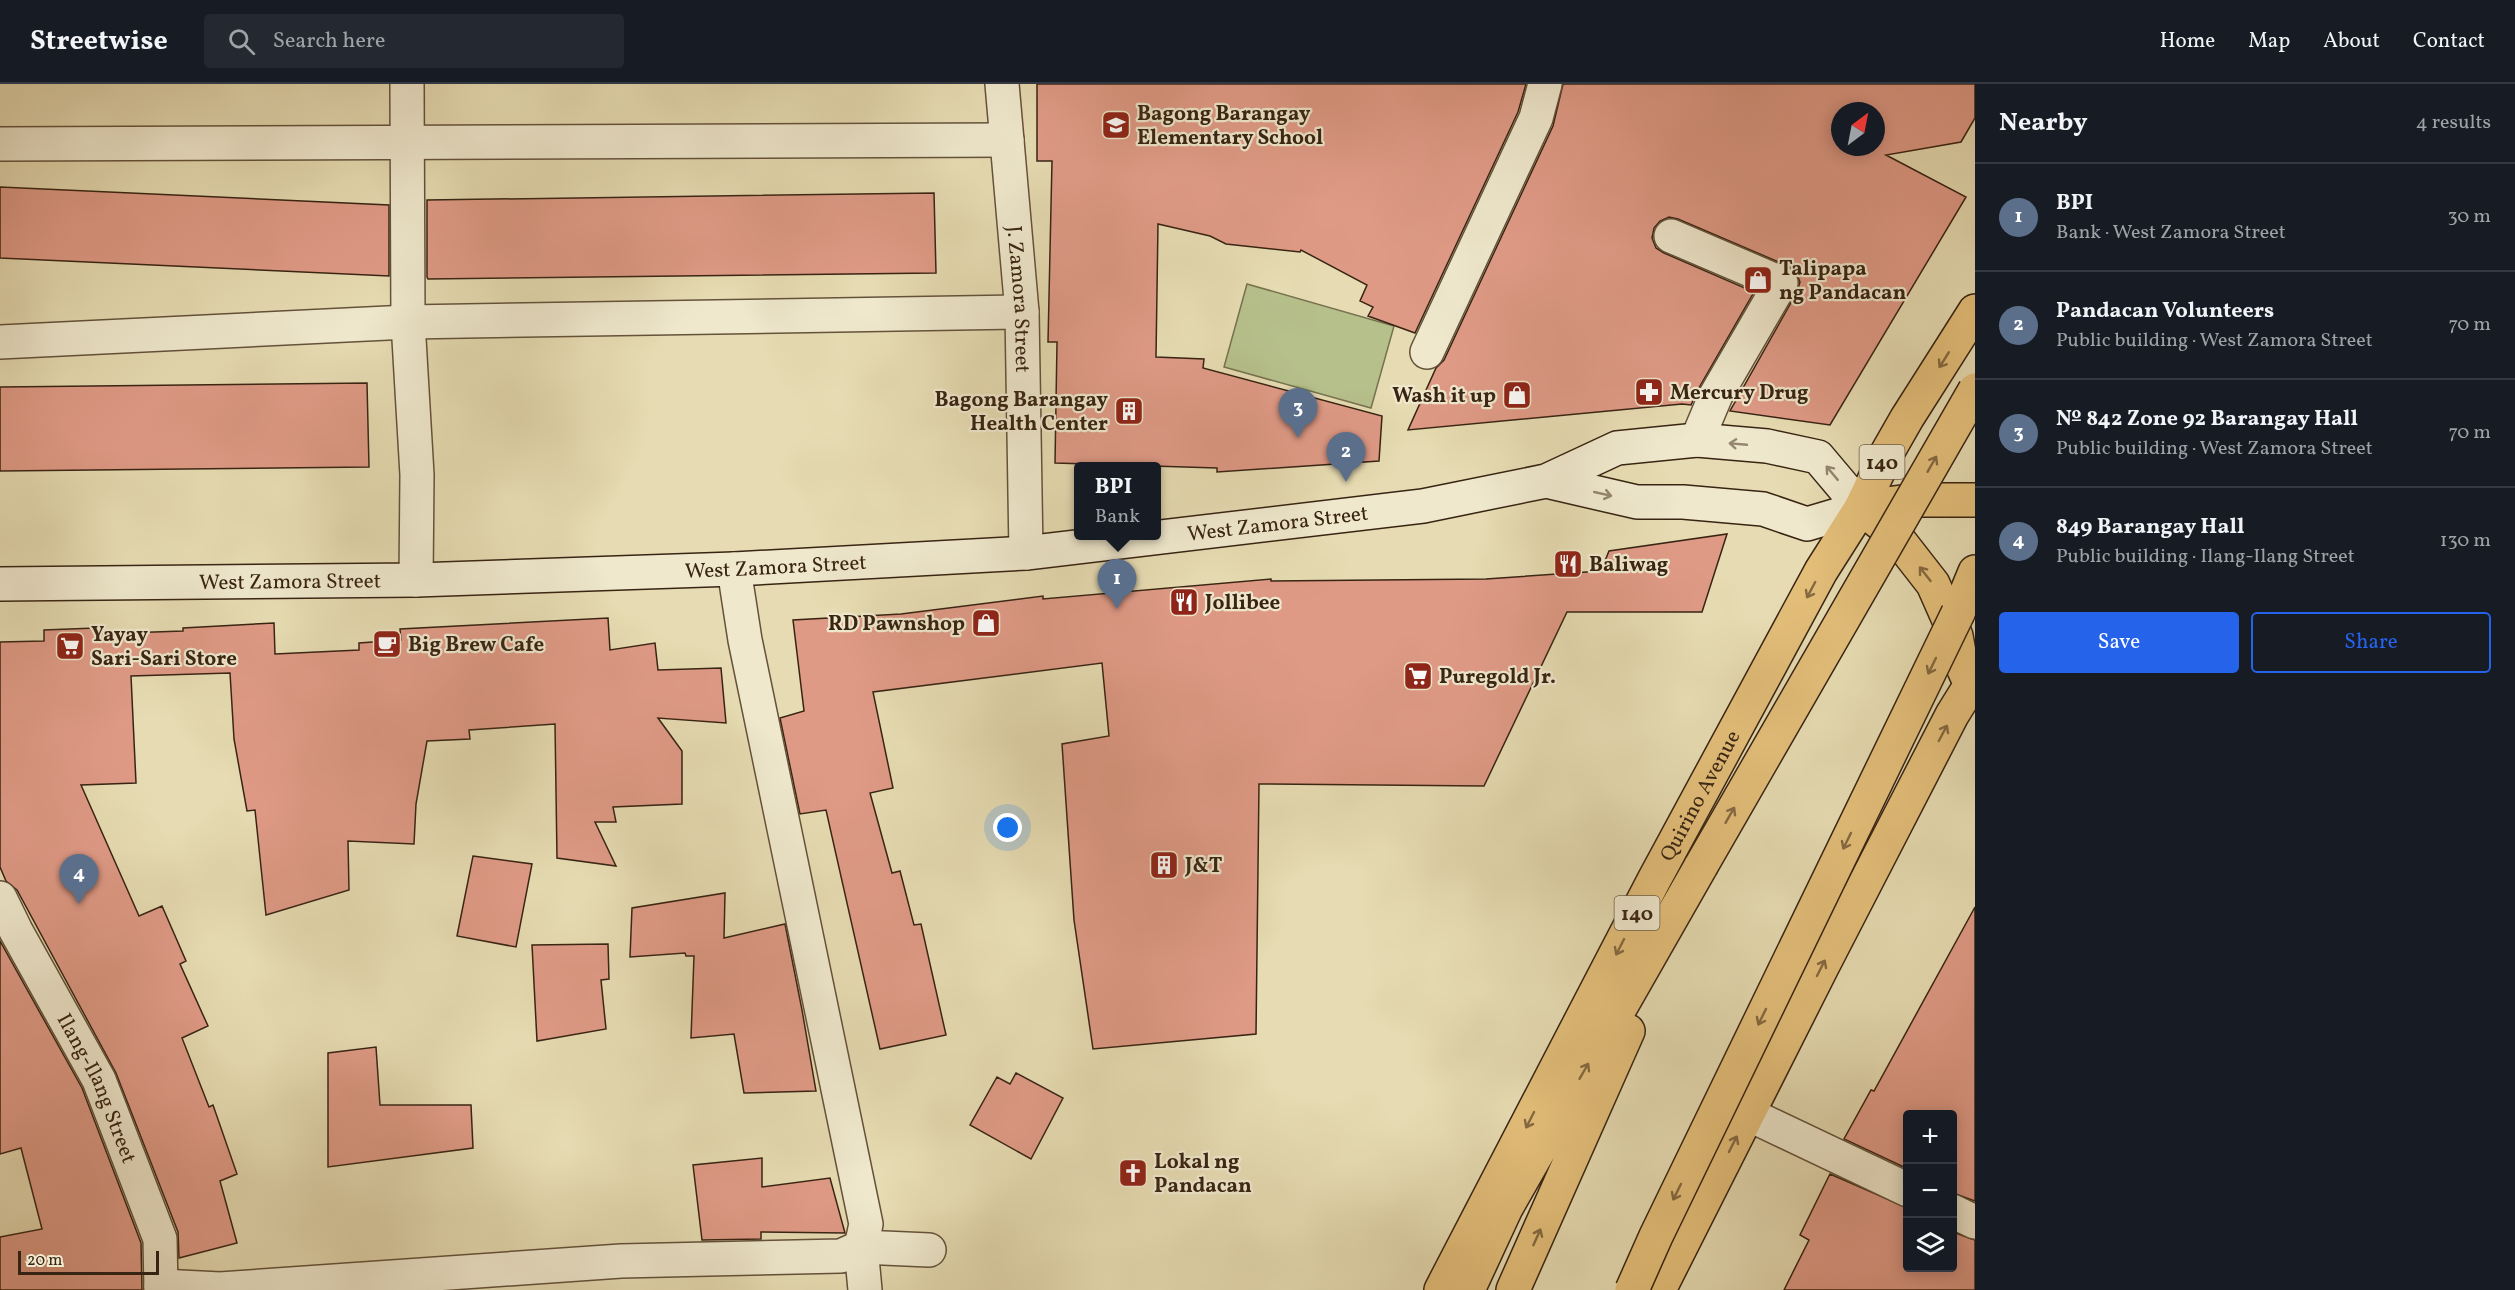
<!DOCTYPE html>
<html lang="en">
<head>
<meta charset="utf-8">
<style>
	body { margin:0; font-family:Vollkorn,serif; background:#242831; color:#f1f3f6 }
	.controls { position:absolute; right:18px; bottom:18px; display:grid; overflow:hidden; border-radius:6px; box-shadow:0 3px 15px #0003 }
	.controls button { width:54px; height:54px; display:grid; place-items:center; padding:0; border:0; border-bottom:2px solid #363941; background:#171b24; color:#f1f3f6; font:30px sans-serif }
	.compass { position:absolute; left:1831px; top:18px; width:54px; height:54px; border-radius:50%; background:#171b24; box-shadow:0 3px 15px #0003; rotate:32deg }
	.scale { position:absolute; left:18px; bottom:15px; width:141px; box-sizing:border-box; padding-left:6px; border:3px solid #382413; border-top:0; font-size:16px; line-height:21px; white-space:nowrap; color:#382413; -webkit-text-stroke:4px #efe8cd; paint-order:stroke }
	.you { position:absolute; left:1008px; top:744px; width:21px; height:21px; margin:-15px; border:4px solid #fff; border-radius:50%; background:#1a73e8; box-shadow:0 0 0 9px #1a73e833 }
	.badge { display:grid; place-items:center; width:39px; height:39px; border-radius:50%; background:#2563eb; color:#fff; font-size:20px; font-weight:700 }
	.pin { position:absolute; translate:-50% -50px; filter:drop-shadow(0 2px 3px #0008) }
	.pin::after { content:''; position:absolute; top:32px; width:21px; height:18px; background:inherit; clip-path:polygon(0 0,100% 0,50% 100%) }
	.popup { position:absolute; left:1074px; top:378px; width:87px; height:78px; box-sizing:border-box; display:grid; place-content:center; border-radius:6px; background:#171b24; filter:drop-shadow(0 2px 4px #0005); font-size:20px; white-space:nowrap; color:#9ea1a6 }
	.popup b { font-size:22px; color:#f1f3f6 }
	.popup::after { content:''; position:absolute; left:50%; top:100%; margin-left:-12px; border:12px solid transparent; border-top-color:#171b24 }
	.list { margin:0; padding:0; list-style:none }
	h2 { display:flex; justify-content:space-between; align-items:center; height:78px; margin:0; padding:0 24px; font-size:26px }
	h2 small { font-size:20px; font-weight:400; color:#9ea1a6 }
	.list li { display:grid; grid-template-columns:39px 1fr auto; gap:18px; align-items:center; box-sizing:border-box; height:108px; padding:0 24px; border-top:2px solid #363941 }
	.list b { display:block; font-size:22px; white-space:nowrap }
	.list p { margin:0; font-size:20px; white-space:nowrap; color:#9ea1a6 }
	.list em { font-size:20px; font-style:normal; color:#9ea1a6 }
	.actions { display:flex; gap:12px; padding:18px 24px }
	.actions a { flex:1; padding:14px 0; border:2px solid #2563eb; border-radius:6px; text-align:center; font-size:21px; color:#2563eb }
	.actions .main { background:#2563eb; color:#fff }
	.icon { flex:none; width:33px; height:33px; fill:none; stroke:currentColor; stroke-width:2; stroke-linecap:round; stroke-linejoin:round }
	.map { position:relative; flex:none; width:1975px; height:1206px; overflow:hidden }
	header { display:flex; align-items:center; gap:36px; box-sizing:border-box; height:84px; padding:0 30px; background:#171b24; border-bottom:2px solid #363941 }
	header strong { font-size:28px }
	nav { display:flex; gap:33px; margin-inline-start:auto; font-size:21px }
	.search { width:420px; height:54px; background:#242831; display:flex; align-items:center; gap:15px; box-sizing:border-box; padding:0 21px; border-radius:6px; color:#9ea1a6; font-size:22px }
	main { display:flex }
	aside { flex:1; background:#171b24 }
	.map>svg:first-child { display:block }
</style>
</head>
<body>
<header>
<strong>Streetwise</strong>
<div class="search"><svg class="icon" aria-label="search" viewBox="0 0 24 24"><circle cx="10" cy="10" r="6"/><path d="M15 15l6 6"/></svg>Search here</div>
<nav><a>Home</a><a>Map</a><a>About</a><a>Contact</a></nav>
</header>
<main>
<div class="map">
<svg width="1975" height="1206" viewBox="0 0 1975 1206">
	<rect width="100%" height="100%" fill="#e6dbb2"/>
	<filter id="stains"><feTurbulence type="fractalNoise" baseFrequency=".00333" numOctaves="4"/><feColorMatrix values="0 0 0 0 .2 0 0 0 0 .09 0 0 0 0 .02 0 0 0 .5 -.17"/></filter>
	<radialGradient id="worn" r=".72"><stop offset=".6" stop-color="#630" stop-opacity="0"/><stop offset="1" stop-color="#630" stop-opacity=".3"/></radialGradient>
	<!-- green -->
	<path fill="#b6c08b" stroke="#77724f" stroke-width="1.5" d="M1247 200 1394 242 1371 324 1224 283Z"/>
	<!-- building -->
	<path fill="#df9a86" stroke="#382413" stroke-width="1.5" fill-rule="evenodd" d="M1037 0H1526L1518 28 1415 249 1368 232 1373 223 1360 217 1367 201 1301 166 1300 168 1226 160 1210 152 1158 140 1156 273 1204 275 1203 284 1382 332 1379 377 1217 388V384L1055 379 1057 258H1048L1052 77H1037Z
		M1563 0H1975V34L1961 58 1886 71 1966 113 1830 341 1730 327 1797 208 1800 198 1796 188 1788 182 1678 135 1669 133 1660 137 1654 144 1652 154 1656 164 1664 169 1754 208 1700 302 1691 321 1682 320 1408 346 1436 284 1444 276 1553 42ZM1840 27H1876V63H1840Z
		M0 103 389 121V192L0 174Z
		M934 109 936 189 428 195 427 193V116Z
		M367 299 369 383 0 387V303Z
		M1727 450 1702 528H1567L1484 702 1259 700 1256 950 1093 965 1074 836 1062 660 1109 652 1102 579 873 608 893 704 870 709 892 789 900 787 914 841 921 840 946 951 880 965 826 726 800 730 780 634 804 627 793 536 901 530 1043 512V515L1271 495V497L1486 495 1601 487 1609 467Z
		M608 534 610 566 655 559 658 586 721 584 726 639 658 634 682 667V720L613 723 616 738H595L616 782 557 774 555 640 469 646 470 655 427 657 416 720 414 760 348 757 349 806 266 831 255 726 247 727 234 655 230 589 131 592 136 699 81 701 139 832 162 822 186 877 180 880 208 942 182 954 209 1023 213 1021 237 1090 220 1097 237 1159 179 1174 178 1148 116 989 17 806 6 797 0 783V558L44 557V546L95 544 96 550 183 547V544L274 539 275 570 359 566V559L401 556 400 545Z
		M473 772 532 780 516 863 457 852Z
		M725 809 724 854 785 840 802 926 816 1007 744 1009 734 950 691 954 694 872H686L685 869 630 873 632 824Z
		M1975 823V1117L1953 1109V1030H1908V1085L1844 1055 1871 1006 1874 1007Z
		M0 857 82 1004 141 1159 142 1206H0V1153L42 1145 21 1064 0 1070Z
		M608 860 609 895 601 896 606 945 537 957 532 861Z
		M376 963 380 1021H471L473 1064 328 1083V969Z
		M1016 989 1063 1014 1031 1075 970 1041 997 993 1010 1000Z
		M762 1074V1103L830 1094 845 1149 761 1148V1155L702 1156 693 1081Z
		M1830 1090 1908 1124V1184H1953V1148L1975 1156V1206H1784L1809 1156 1800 1151Z"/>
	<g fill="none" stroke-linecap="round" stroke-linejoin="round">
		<!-- street casing -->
		<g stroke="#64523b" stroke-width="36">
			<g id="street">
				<path d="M407 0 408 238 417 391 416 496"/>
				<path id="s1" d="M1002 0 1022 228 1026 469"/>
				<path d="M0 60 1007 56"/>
				<path d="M1671 152 1781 199 1716 311 1697 356"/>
				<path d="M0 258 408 238 1022 228"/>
				<path d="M1427 268 1536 34 1545 0"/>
				<path d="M734 485 745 556 866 1140 861 1163 865 1206"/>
				<path id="s2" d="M0 814 16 847 99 996 160 1155 161 1206"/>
				<path d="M1748 1030 1908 1106"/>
				<path d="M1952 1127 1975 1138"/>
				<path d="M161 1202 220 1205 621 1177 841 1172 861 1163 929 1166"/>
			</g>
		</g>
		<!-- secondary casing -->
		<g stroke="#382413" stroke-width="36">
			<g id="secondary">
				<path id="s3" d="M0 500 416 496 734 485 1026 469 1423 422 1546 397 1617 364 1697 356 1767 362 1818 373 1861 424 1807 440 1763 425 1683 418H1637L1546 397"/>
			</g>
		</g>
		<!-- primary casing -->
		<g stroke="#382413" stroke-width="36">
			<g id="primary">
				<path d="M1886 420 1917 416H1975"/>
				<path d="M1861 424 1894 450 1933 500 1956 552 1961 579 1971 601"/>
				<path id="s4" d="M1441 1206 1654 796 1821 487 1861 424 1887 369 1907 334 1975 227"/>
				<path d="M1659 1206 1822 883 1952 631 1975 594"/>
			</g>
		</g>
		<!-- highway casing -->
		<g stroke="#382413" stroke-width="36">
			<path id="highway" d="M1958 529 1975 488
				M1468 1206 1506 1124 1701 782
				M1513 1206 1628 947"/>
		</g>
		<!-- street -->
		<use href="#street" stroke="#efe8cd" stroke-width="33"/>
		<!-- secondary -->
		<use href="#secondary" stroke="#efe8cd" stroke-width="33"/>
		<!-- primary -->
		<use href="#primary" stroke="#e3be79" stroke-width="33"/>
		<!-- highway -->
		<use href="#highway" stroke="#e3be79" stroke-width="33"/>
		<!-- highway-bridge casing -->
		<g stroke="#382413" stroke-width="36" stroke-linecap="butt">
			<path id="highway-bridge" d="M1701 782 1975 306
				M1632 1206 1656 1152 1958 529"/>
		</g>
		<!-- highway-bridge -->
		<use href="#highway-bridge" stroke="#e3be79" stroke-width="33"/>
	</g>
	<!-- one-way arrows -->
	<defs><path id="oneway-shaft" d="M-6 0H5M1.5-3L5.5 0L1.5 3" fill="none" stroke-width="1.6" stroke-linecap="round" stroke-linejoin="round" transform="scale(1.5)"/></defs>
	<g stroke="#856941">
		<use href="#oneway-shaft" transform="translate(1944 276) rotate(122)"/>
		<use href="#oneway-shaft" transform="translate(1932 380) rotate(-60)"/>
		<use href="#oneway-shaft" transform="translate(1925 490) rotate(-128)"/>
		<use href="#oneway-shaft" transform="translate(1811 506) rotate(118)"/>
		<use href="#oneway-shaft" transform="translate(1932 582) rotate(116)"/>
		<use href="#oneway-shaft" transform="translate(1943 649) rotate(-62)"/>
		<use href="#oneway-shaft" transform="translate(1730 731) rotate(-60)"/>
		<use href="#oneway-shaft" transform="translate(1847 757) rotate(116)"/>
		<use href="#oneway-shaft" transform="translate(1620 863) rotate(117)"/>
		<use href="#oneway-shaft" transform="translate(1821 884) rotate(-63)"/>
		<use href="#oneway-shaft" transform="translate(1762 933) rotate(116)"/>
		<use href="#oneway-shaft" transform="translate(1584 987) rotate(-60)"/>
		<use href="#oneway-shaft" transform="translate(1530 1036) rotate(117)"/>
		<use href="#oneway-shaft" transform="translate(1733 1060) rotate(-63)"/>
		<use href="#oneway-shaft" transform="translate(1677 1108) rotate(116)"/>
		<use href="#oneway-shaft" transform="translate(1537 1153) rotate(-66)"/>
	</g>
	<g stroke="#948670">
		<use href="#oneway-shaft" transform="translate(1738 360) rotate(-175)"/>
		<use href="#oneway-shaft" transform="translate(1832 389) rotate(-130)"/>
		<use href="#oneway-shaft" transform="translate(1603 410) rotate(13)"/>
	</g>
	<!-- icons -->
	<defs>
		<g id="school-square" transform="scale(1.5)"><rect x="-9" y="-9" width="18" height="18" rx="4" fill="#8f2418" stroke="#efe8cd"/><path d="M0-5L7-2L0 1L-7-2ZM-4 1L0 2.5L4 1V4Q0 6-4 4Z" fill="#fff"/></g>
		<g id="shop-square" transform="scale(1.5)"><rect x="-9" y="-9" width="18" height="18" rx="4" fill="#8f2418" stroke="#efe8cd"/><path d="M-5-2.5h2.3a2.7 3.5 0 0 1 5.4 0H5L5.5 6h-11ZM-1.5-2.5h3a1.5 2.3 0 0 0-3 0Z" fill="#fff"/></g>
		<g id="pharmacy-square" transform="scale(1.5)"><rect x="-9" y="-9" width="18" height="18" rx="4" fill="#8f2418" stroke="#efe8cd"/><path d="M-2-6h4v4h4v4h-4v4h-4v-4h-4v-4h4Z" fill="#fff"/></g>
		<g id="building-square" transform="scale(1.5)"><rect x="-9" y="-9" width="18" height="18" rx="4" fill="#8f2418" stroke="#efe8cd"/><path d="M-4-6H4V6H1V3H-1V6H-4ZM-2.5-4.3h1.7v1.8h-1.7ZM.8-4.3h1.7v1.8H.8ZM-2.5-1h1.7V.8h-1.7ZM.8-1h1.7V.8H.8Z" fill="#fff"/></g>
		<g id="restaurant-square" transform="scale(1.5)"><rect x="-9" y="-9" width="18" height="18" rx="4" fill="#8f2418" stroke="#efe8cd"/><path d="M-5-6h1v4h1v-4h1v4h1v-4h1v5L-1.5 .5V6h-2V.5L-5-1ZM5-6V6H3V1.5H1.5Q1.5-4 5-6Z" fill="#fff"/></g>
		<g id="cafe-square" transform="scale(1.5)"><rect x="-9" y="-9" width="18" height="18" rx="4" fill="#8f2418" stroke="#efe8cd"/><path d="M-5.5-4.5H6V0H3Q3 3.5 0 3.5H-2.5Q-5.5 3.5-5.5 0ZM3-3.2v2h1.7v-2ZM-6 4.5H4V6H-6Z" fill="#fff"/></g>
		<g id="supermarket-square" transform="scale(1.5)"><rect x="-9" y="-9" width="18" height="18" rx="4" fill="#8f2418" stroke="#efe8cd"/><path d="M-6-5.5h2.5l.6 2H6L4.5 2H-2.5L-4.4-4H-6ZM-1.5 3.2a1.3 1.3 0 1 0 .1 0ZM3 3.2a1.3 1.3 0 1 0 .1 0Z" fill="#fff"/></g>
		<g id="church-square" transform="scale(1.5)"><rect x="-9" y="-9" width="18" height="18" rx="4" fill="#8f2418" stroke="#efe8cd"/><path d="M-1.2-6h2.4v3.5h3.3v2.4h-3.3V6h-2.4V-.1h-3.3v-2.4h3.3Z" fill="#fff"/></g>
	</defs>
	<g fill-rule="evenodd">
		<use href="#school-square" x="1116" y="41"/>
		<use href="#shop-square" x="1758" y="196"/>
		<use href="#pharmacy-square" x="1649" y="308"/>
		<use href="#shop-square" x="1517" y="311"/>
		<use href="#building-square" x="1129" y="327"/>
		<use href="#restaurant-square" x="1568" y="480"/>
		<use href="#restaurant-square" x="1184" y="518"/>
		<use href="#shop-square" x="986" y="539"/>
		<use href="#cafe-square" x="387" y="560"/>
		<use href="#supermarket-square" x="70" y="562"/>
		<use href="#supermarket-square" x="1418" y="592"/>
		<use href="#building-square" x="1164" y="781"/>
		<use href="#church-square" x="1133" y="1089"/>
	</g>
	<g text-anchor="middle" stroke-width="4.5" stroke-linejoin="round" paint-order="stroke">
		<!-- shield labels -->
		<g fill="#efe8cd" stroke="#6f5f4b" stroke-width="1.5">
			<rect x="1859.5" y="361" width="45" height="34" rx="4.5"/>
			<rect x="1614.5" y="812" width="45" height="34" rx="4.5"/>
		</g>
		<g font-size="20" font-weight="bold" fill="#382413">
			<text x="1882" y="385">140</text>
			<text x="1637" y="836">140</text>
		</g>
		<!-- poi labels -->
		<g font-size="21" font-weight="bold" fill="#382413" stroke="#efe8cd" text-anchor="start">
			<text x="1137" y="36">Bagong Barangay<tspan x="1137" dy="24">Elementary School</tspan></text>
			<text x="1779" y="191">Talipapa<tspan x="1779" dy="24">ng Pandacan</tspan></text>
			<text x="1670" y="315">Mercury Drug</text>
			<text x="1496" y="318" text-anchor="end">Wash it up</text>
			<text x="1108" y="322" text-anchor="end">Bagong Barangay<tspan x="1108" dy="24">Health Center</tspan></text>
			<text x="1589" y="487">Baliwag</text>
			<text x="1205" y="525">Jollibee</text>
			<text x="965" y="546" text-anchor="end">RD Pawnshop</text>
			<text x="91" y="557">Yayay<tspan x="91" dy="24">Sari-Sari Store</tspan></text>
			<text x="408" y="567">Big Brew Cafe</text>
			<text x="1439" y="599">Puregold Jr.</text>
			<text x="1185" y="788">J&amp;T</text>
			<text x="1154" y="1084">Lokal ng<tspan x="1154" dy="24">Pandacan</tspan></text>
		</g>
		<!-- street labels -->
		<g font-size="21" fill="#382413" stroke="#efe8cd">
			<text dy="7" stroke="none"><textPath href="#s1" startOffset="216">J. Zamora Street</textPath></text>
			<text dy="7" stroke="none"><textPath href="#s3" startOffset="1280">West Zamora Street</textPath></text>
			<text dy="7" stroke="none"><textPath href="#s3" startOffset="776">West Zamora Street</textPath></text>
			<text dy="7" stroke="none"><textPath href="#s3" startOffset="290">West Zamora Street</textPath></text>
			<text dy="7" stroke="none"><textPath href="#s4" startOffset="558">Quirino Avenue</textPath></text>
			<text dy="7" stroke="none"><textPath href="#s2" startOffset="214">Ilang-Ilang Street</textPath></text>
		</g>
	</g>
	<rect width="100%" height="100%" filter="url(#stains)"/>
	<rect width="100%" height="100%" fill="url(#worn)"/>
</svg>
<div class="controls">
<button>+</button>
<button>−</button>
<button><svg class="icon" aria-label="layers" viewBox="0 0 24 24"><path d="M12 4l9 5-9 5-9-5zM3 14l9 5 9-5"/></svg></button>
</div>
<svg class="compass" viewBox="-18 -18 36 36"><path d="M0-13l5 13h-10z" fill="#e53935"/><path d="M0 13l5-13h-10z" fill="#9ea1a6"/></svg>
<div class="scale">20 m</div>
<div class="you"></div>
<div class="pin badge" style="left:1117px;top:525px;background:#5c6f8a">1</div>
<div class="popup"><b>BPI</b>Bank</div>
<div class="pin badge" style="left:1346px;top:398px;background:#5c6f8a">2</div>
<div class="pin badge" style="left:1298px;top:354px;background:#5c6f8a">3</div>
<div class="pin badge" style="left:79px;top:820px;background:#5c6f8a">4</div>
</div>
<aside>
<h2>Nearby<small>4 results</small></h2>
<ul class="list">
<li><span class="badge" style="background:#5c6f8a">1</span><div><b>BPI</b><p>Bank · West Zamora Street</p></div><em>30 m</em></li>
<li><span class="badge" style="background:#5c6f8a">2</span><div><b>Pandacan Volunteers</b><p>Public building · West Zamora Street</p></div><em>70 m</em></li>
<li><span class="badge" style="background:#5c6f8a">3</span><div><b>№ 842 Zone 92 Barangay Hall</b><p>Public building · West Zamora Street</p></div><em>70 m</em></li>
<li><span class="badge" style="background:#5c6f8a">4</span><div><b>849 Barangay Hall</b><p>Public building · Ilang-Ilang Street</p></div><em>130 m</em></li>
</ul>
<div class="actions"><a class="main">Save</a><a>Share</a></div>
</aside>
</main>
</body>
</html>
